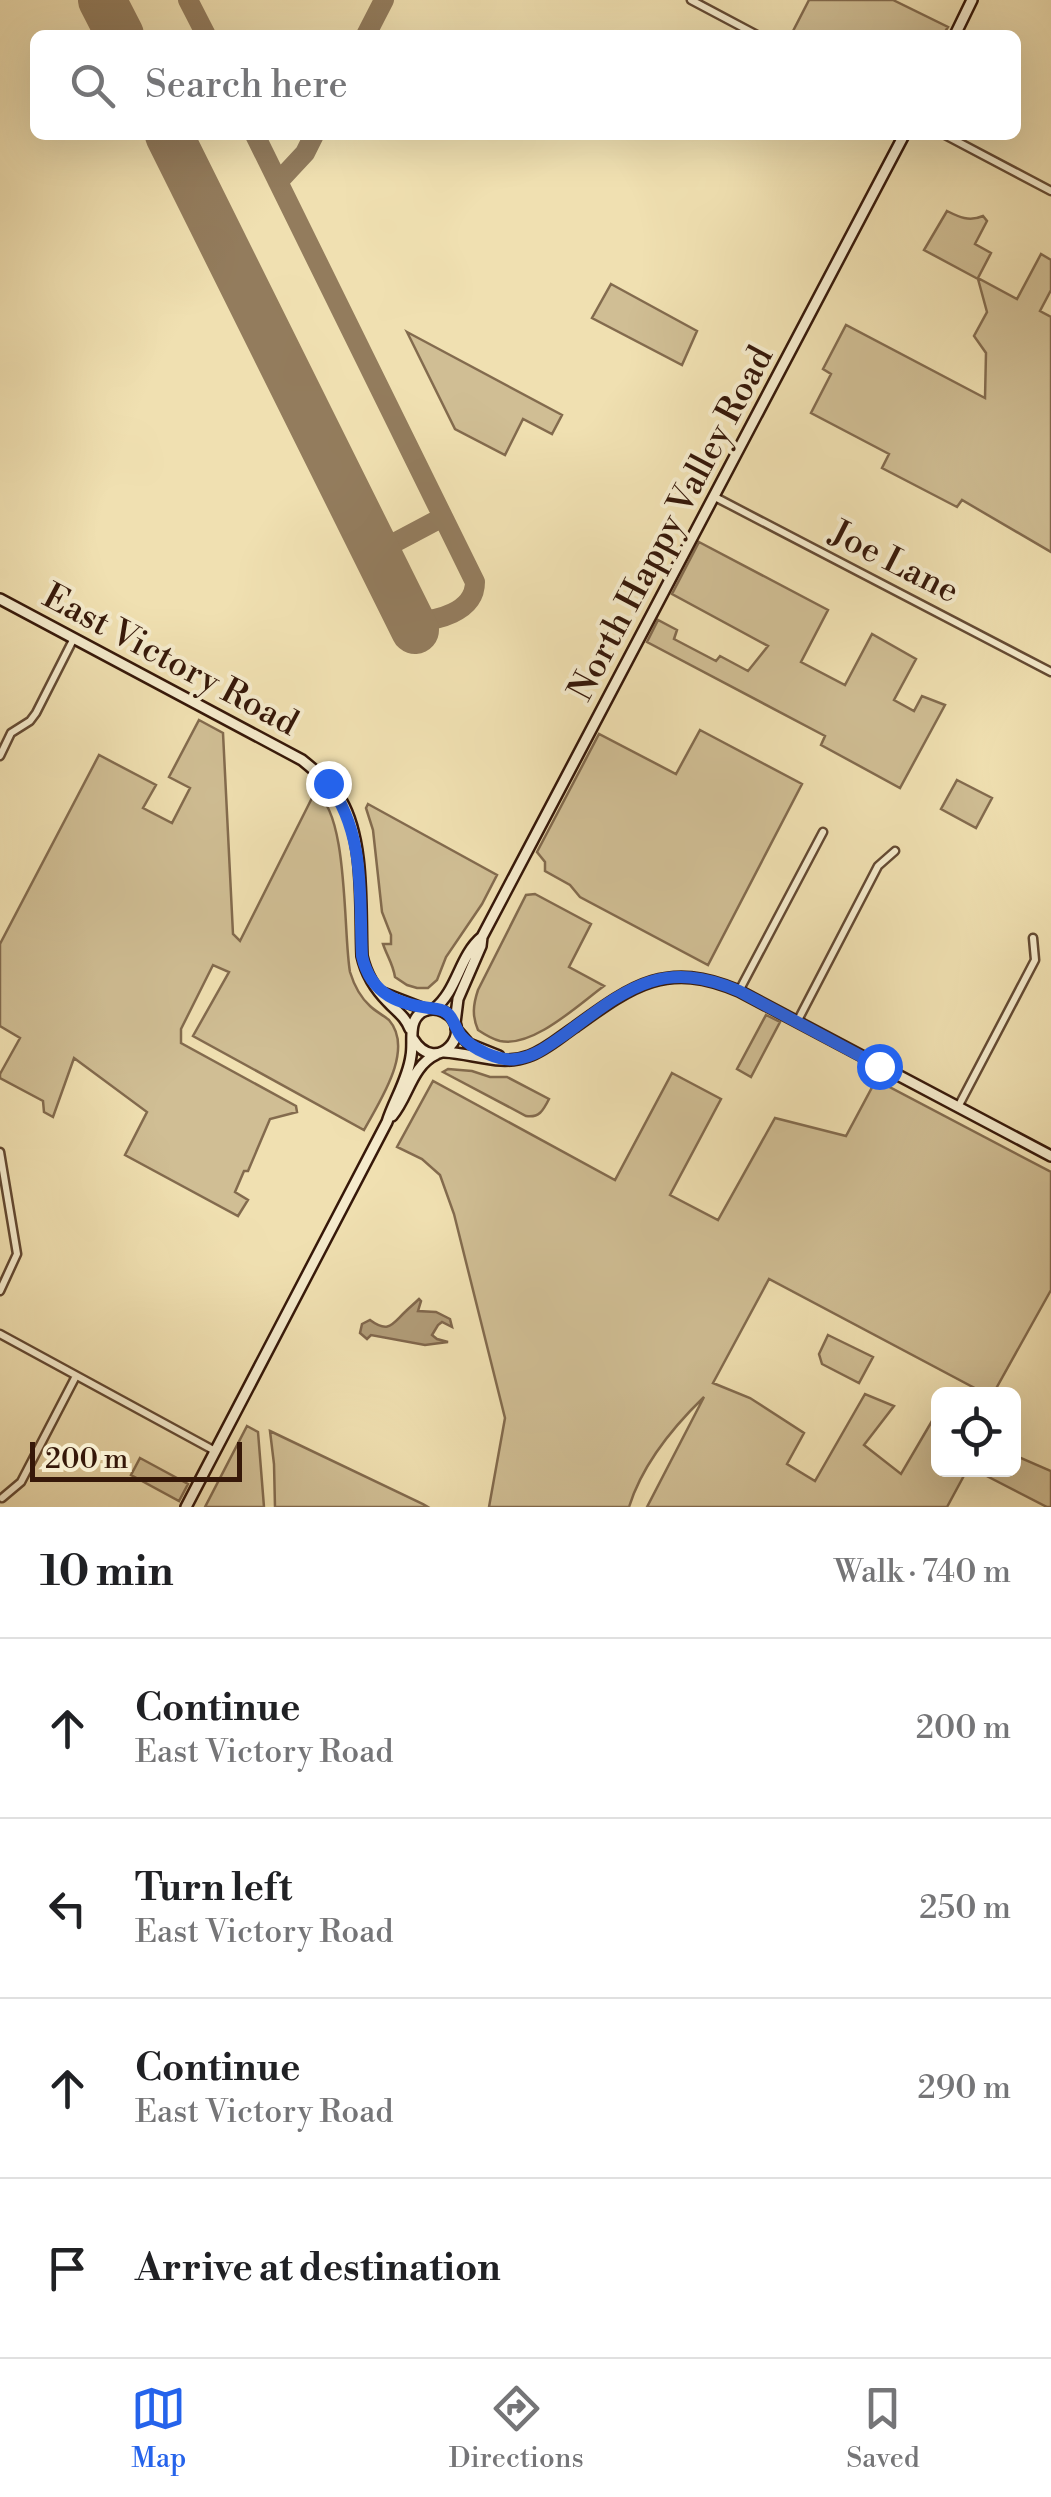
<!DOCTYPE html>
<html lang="en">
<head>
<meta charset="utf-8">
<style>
	body { margin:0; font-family:"Libre Bodoni",serif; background:#f2f2f2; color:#202124 }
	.controls { position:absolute; right:30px; bottom:30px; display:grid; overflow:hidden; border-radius:15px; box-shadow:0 10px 40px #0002 }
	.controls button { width:90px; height:90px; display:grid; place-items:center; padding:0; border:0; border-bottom:2px solid #e0e0e0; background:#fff; color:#202124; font:50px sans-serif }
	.scale { position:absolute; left:30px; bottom:25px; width:212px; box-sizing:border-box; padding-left:10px; border:5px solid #361809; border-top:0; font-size:28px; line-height:35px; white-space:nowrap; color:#361809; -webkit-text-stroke:8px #f5ebcc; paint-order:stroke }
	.stop { position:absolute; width:30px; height:30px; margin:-22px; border:8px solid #2563eb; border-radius:50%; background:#fff }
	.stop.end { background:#2563eb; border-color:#fff; box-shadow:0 2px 10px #0008 }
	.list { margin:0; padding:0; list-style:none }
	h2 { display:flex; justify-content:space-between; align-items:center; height:130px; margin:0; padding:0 40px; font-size:42px }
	h2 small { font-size:32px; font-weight:400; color:#757577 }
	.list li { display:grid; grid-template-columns:65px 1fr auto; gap:30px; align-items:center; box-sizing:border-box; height:180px; padding:0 40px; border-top:2px solid #e0e0e0 }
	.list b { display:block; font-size:38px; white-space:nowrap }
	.list p { margin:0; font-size:32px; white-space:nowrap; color:#757577 }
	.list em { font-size:32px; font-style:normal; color:#757577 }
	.icon { flex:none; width:55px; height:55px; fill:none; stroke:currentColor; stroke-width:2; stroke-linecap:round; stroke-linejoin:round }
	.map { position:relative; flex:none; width:1051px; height:1507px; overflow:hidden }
	.search { position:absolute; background:#fff; box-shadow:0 10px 40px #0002; left:30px; right:30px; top:30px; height:110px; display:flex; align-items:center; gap:25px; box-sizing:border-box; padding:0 35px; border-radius:15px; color:#757577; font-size:38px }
	.sheet { height:850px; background:#fff }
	nav { display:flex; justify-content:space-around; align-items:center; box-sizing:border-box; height:140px; border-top:2px solid #e0e0e0; background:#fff; font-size:28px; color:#757577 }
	nav a { display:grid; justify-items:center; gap:5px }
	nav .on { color:#2563eb }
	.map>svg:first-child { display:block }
</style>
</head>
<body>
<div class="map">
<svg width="1051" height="1507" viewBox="0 0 1051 1507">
	<rect width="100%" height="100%" fill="#f0e0b1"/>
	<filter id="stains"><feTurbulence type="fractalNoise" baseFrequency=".002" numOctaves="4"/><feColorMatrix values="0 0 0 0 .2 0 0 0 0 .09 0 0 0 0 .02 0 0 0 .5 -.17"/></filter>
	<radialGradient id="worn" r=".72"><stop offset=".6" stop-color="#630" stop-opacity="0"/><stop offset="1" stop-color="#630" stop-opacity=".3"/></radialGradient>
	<!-- green -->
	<path fill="#d0be94" stroke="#836b4e" stroke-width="2.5" d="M809 0H893L948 27 943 35H791Z
		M947 211C959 217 969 222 983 216L987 221 975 244 991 253 978 278 1017 299 1041 254 1051 260V290L1040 311 1051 317V552L962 500 957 507 882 468 889 454 811 413 831 374 823 369 846 325 985 398 986 353 974 336 987 312 978 279 924 250Z
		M611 284 697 331 682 365 592 318Z
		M407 332 562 415 552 434 523 419 505 455 455 429Z
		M699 542 828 610 801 662 845 685 872 634 916 659 894 700 914 711 922 696 945 705 900 788 821 745 825 736 647 642 658 620 677 630 674 639 716 661 720 656 748 671 768 646 672 594Z
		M199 720 223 733 233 934 240 941 315 792C349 812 343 934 350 972 354 985 359 996 370 1006 375 1011 383 1015 389 1020 415 1050 379 1102 364 1130L193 1036 229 972 213 965 181 1029V1043L296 1106 297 1112 270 1119 248 1171H244L235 1192 248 1200 238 1216 125 1155 147 1112 74 1058 53 1117 44 1112 43 1101 0 1078V1074L20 1038 0 1026V944L99 755 156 785 143 808 172 823 190 788 169 777Z
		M700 730 802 784 708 965 580 897 570 885 545 871V862L537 852 599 734 676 774Z
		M957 780 992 798 976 828 941 809Z
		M368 804 497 875 482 904 446 957 437 980 428 988H417L407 985 395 977C393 964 387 956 383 944H391V935L382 912 373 830 366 808Z
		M535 894 591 924 569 967 604 986C578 1005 533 1048 500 1041 492 1039 484 1034 478 1030 472 1016 473 1005 478 990L526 895Z
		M766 1015 780 1022 751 1077 737 1069Z
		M448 1069 472 1071 490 1077H507L549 1099C543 1111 539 1118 526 1116L443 1072Z
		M672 1073 721 1099 670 1195 718 1220 775 1118 846 1136 876 1080 1051 1172V1290L993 1394H986L769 1279 713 1383 750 1398 804 1433 787 1464 815 1481 865 1394 894 1406 864 1445 901 1474 932 1421 938 1424V1470H967L947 1507H647L704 1397C673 1427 642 1465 629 1507H489L505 1418 454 1214 440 1175 422 1159 397 1147 433 1081 615 1180Z
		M828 1335 873 1357 859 1383 822 1364 819 1354Z
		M247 1426 258 1432 264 1507H205Z
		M270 1431 423 1504 428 1507H275L274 1464Z
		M1014 1455 1051 1471V1507H1047L975 1470H1014Z
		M140 1458 188 1484 179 1501 131 1475Z"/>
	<!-- water -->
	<path fill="#b19c78" stroke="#80674c" stroke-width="2.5" d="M419 1299 421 1301 418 1311 436 1312 450 1319 452 1327 442 1322 438 1325 432 1335 437 1339 448 1342 425 1345 371 1335 367 1339 360 1333 362 1324 370 1320C389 1334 392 1324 406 1311 410 1307 415 1303 419 1299Z"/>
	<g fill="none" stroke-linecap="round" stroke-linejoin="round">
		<!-- taxiway -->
		<path stroke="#937c5d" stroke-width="20" d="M188 0 206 35
			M366 35 384 0
			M255 135 475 582C475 612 436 622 411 621
			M278 182 305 153 314 135
			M377 552 443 517"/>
		<!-- runway -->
		<path stroke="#937c5d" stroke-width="48" d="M102 0 120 35
			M169 135 415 630"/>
		<!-- street casing -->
		<g stroke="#644a33" stroke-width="11">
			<path id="street" d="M691 0 757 35
				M945 135 1051 191
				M715 497 1051 672
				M0 756 11 733 30 721 36 713 74 638
				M739 991 823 832
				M797 1022 878 866 895 851
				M958 1107 1035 960 1033 938
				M0 1152 17 1254 0 1291
				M0 1334 215 1451
				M2 1498 21 1482 76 1376"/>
		</g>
		<!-- secondary casing -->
		<g stroke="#361809" stroke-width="14">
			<path id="secondary" d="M955 35 972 0
				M0 599 302 760C317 772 331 784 341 800 365 841 360 909 362 956 366 974 375 989 388 1002 397 1012 405 1016 410 1029
				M383 993 427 1010
				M434 1009C458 990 459 956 482 937
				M455 1023 458 999 481 946 482 937 904 135
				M456 1029 469 1044 499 1056
				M444 1052C473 1053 500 1067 529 1056 546 1050 560 1037 575 1027 633 985 667 960 739 991L1051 1156
				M392 1116C409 1096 411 1066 437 1054
				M186 1507 387 1122C394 1100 408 1079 411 1056 414 1041 407 1022 422 1012 429 1008 437 1008 444 1012 477 1029 437 1078 413 1039"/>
		</g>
		<!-- street -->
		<use href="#street" stroke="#f5ebcc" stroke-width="6"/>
		<!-- secondary -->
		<use href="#secondary" stroke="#f5ebcc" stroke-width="9"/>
	</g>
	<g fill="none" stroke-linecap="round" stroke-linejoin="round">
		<!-- route -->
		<path stroke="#2563eb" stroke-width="12" d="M328 783C366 834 359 896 362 956 371 996 400 1005 437 1009 453 1011 453 1025 461 1036 472 1049 500 1062 516 1059 535 1057 549 1045 564 1035 625 990 661 957 739 991L879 1066"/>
	</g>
	<g text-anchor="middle" stroke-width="8" stroke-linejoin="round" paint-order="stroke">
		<!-- street labels -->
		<g font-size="35" fill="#361809" stroke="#f5ebcc">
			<text transform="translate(670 523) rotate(-62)" y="12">North Happy Valley Road</text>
			<text transform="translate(895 561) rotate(27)" y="12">Joe Lane</text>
			<text transform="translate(171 659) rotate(28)" y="12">East Victory Road</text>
		</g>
	</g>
	<rect width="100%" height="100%" filter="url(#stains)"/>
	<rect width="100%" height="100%" fill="url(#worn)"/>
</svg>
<div class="controls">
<button><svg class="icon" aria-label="locate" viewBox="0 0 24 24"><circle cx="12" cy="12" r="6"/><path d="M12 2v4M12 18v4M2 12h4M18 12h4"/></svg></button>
</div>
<div class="scale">200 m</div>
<div class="stop" style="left:879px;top:1066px"></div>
<div class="stop end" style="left:328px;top:783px"></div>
<div class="search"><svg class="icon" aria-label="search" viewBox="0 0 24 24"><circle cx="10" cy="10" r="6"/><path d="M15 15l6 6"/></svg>Search here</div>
</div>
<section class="sheet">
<h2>10 min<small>Walk · 740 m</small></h2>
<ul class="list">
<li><svg class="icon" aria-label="ahead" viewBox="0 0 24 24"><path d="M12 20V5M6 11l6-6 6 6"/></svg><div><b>Continue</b><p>East Victory Road</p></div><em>200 m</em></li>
<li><svg class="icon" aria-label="left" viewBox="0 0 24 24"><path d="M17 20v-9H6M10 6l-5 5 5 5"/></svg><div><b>Turn left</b><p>East Victory Road</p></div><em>250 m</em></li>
<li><svg class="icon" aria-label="ahead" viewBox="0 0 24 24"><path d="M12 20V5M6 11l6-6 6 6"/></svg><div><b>Continue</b><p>East Victory Road</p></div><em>290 m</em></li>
<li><svg class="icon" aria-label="arrive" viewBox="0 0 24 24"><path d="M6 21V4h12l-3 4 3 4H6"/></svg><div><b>Arrive at destination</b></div></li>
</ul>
</section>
<nav>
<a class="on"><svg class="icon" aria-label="map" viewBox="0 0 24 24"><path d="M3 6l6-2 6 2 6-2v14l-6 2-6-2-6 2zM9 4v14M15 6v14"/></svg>Map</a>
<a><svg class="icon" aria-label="directions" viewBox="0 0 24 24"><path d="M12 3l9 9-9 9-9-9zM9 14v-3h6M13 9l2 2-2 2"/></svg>Directions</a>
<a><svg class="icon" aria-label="saved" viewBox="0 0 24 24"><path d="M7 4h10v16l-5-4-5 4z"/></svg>Saved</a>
</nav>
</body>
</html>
